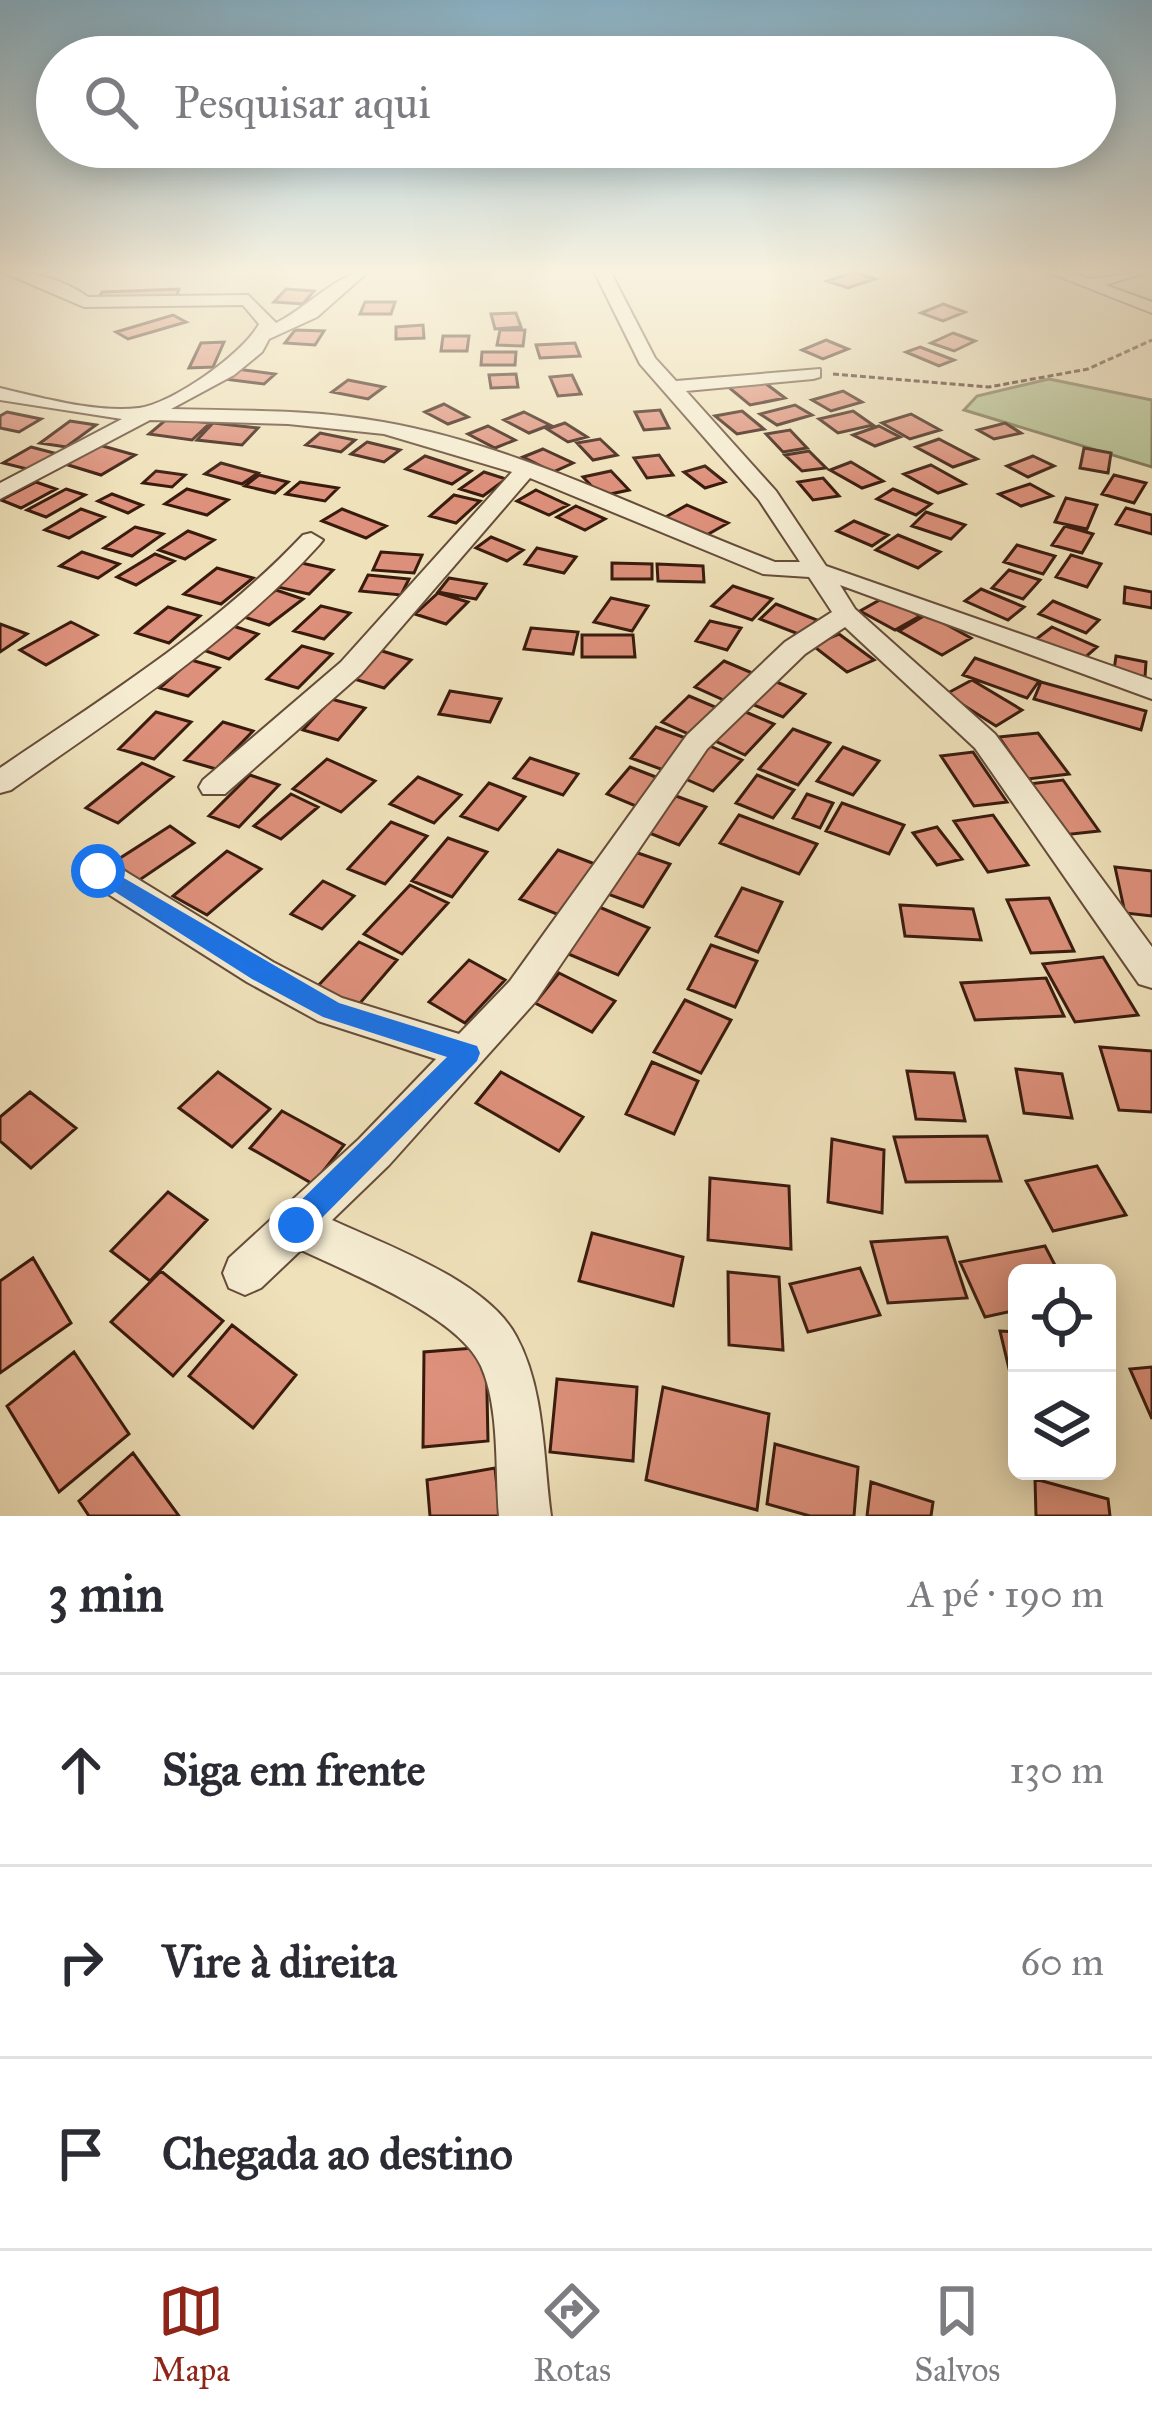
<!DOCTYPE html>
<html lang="pt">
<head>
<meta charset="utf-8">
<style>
	body { margin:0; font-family:"IM FELL Great Primer",serif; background:#f2f2f3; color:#2b2b33 }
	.controls { position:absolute; right:36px; bottom:36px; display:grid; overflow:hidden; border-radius:18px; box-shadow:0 6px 30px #0003 }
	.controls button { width:108px; height:108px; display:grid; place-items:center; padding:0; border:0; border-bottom:3px solid #e1e1e2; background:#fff; color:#2b2b33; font:60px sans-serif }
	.stop { position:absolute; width:36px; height:36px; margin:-27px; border:9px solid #1a73e8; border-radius:50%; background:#fff }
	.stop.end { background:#1a73e8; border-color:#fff; box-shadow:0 3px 12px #0008 }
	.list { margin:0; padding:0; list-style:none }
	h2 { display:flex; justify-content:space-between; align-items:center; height:156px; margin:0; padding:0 48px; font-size:51px }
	h2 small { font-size:39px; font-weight:400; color:#7c7c81 }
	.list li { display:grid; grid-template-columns:78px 1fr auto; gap:36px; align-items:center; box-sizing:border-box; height:192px; padding:0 48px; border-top:3px solid #e1e1e2 }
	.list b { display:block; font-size:45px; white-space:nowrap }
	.list em { font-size:39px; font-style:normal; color:#7c7c81 }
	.icon { flex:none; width:66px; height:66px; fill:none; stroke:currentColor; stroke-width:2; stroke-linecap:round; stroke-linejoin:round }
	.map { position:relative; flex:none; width:1152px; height:1516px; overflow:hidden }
	.search { position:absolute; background:#fff; box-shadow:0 6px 30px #0003; left:36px; right:36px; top:36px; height:132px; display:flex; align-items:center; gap:30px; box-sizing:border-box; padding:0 42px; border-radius:66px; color:#7c7c81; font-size:45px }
	.sheet { height:732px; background:#fff }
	nav { display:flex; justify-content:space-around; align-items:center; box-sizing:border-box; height:168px; border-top:3px solid #e1e1e2; background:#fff; font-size:33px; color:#7c7c81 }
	nav a { display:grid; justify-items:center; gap:6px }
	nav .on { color:#8f2418 }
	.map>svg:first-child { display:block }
</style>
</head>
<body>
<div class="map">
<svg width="1152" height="1516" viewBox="0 0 1152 1516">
	<rect width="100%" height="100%" fill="#efe1ba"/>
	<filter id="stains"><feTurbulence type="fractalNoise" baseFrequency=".00167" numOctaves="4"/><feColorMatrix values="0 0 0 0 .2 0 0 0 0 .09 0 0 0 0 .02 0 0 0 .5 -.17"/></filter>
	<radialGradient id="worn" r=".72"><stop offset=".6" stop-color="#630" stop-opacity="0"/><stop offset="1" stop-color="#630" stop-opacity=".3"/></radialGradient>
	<!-- green -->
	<path fill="#b4c494" stroke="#767051" stroke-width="3" d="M1049 379 1152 400V467L964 410 977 396Z"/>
	<!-- building -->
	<path fill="#dd907b" stroke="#391b0e" stroke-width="3" d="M854 272 875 279 848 288 827 281Z
		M179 289 176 297 98 300 102 292Z
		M286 289 314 291 303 304 274 302Z
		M365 302H395L391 314H360Z
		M943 304 965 312 943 321 921 313Z
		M516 313 521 327 495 329 491 314Z
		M173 315 186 322 128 339 116 332Z
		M423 325 424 338 396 339V327Z
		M295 330 324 331 315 345 285 343Z
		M500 330H525L523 346 497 345Z
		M953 333 975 341 954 351 931 343Z
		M443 336H469L467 351H441Z
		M826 340 848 349 823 359 802 350Z
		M224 342 213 367 189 368 201 343Z
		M575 343 580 356 540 358 536 345Z
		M920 347 954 360 939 366 906 352Z
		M482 352H516L515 365H481Z
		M236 369 275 374 264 384 224 379Z
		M516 374 518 387 491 388 489 375Z
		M572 375 581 394 558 396 550 377Z
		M348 380 384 387 368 399 332 392Z
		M761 380 785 398 750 405 727 386Z
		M843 391 862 402 831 411 812 400Z
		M444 404 468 417 448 424 425 412Z
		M795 405 812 415 777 425 760 414Z
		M660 410 669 428 644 430 635 412Z
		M742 411 764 429 737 434 715 416Z
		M853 411 873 425 838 433 819 419Z
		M7 412 41 419 19 432 0 428V416Z
		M524 412 550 425 529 433 504 420Z
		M911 414 940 430 910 439 882 423Z
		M168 418 210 423 192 440 149 434Z
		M70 421 96 425 66 447 40 443Z
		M213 423 258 428 242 445 197 440Z
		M565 423 587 437 568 442 547 429Z
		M1005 423 1021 433 994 439 978 430Z
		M488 426 515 440 495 448 468 434Z
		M879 426 900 437 875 446 853 435Z
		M790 430 807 448 783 452 766 434Z
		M320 433 355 440 341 452 306 445Z
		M600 439 617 455 593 460 577 443Z
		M939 439 977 459 953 467 916 447Z
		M367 442 400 450 384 462 351 454Z
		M99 445 135 455 101 475 65 464Z
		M31 447 58 454 31 470 3 463Z
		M1084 448 1111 453 1108 473 1080 468Z
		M543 449 573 463 553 472 523 457Z
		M809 451 826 468 802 471 785 455Z
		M659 455 673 475 647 478 634 458Z
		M425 456 471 471 452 484 406 469Z
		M1033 456 1054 466 1028 477 1007 466Z
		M851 462 883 481 862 488 830 470Z
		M221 463 258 473 242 484 205 474Z
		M931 465 965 484 938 493 904 474Z
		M705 466 725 482 705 488 684 472Z
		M156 471 185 475 172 487 143 483Z
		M611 471 629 490 601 496 583 477Z
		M484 472 506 479 483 496 460 489Z
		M259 475 288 482 275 493 245 486Z
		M1114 475 1146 483 1134 503 1102 494Z
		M823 478 839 496 813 500 798 482Z
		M36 482 56 489 21 508 1 500Z
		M300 482 338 488 325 501 286 494Z
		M1030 484 1052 496 1021 506 999 494Z
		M66 489 85 495 46 517 27 510Z
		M187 489 228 500 207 515 165 504Z
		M893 489 931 504 916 515 877 499Z
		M536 490 568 505 549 515 517 501Z
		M112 494 142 505 128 513 98 501Z
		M454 495 480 501 456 523 430 516Z
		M1066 498 1097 505 1087 529 1055 522Z
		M687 505 728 523 703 537 662 519Z
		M576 506 605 519 585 530 557 517Z
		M1126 508 1152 515V534L1116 524Z
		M81 509 104 517 69 538 45 530Z
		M342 509 386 526 366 538 322 521Z
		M926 512 965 525 951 539 912 526Z
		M854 521 888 535 872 546 837 531Z
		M1065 526 1093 534 1082 553 1052 545Z
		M135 527 163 534 132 556 104 548Z
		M188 531 214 540 185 559 159 550Z
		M898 535 940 552 918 568 876 550Z
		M491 537 523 550 507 561 476 548Z
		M1017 545 1055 556 1043 574 1004 562Z
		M537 548 576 557 564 573 525 564Z
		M82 552 119 564 98 578 60 566Z
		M381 552 422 555 414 573 373 570Z
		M155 554 174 561 136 585 117 577Z
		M1071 555 1101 564 1087 587 1056 577Z
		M297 562 333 570 309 594 273 586Z
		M612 563 652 564V579H612Z
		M657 564 703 566 704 582 658 581Z
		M217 568 253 578 221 604 184 594Z
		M1009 570 1040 580 1023 599 992 588Z
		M368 575 409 579 401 595 360 591Z
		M449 578 486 584 476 599 438 592Z
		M733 586 772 599 752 620 712 606Z
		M1125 587 1152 592V608L1124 603Z
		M981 589 1024 607 1008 620 965 601Z
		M276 590 303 599 269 625 241 616Z
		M438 593 468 602 446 624 415 614Z
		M885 597 920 616 895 630 860 611Z
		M611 598 648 606 632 631 594 622Z
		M1053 601 1099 620 1086 633 1039 614Z
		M776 604 817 620 801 635 760 619Z
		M321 606 350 613 324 639 294 631Z
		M168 607 200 616 169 643 136 633Z
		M927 614 971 638 942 655 899 631Z
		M710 621 741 628 727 650 696 641Z
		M71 622 97 635 46 665 20 650Z
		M0 624 27 634 0 652Z
		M233 626 258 634 229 659 203 650Z
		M1052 627 1097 647 1081 661 1035 640Z
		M531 628 578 632 573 654 524 649Z
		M839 634 874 660 847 672 812 645Z
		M582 635H633L635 657H582Z
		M302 646 332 654 298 688 267 679Z
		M379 650 411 660 384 688 351 678Z
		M1116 656 1146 662 1145 677 1114 670Z
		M975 658 1039 681 1027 698 963 675Z
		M191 660 219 668 188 696 160 688Z
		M724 661 757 675 728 702 695 687Z
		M772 680 805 694 783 717 749 703Z
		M972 680 1022 710 996 726 946 694Z
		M1041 682 1146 711 1141 730 1034 699Z
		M450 691 501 699 490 722 439 714Z
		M689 696 720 709 693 736 662 722Z
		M331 699 365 708 338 740 303 730Z
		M741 710 774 724 745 755 711 739Z
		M156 712 191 722 154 759 119 749Z
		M223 722 253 731 216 769 185 760Z
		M656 727 691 740 666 771 631 758Z
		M793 729 830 743 798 785 759 769Z
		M1038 733 1069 774 1028 779 999 737Z
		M710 746 742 760 713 791 681 777Z
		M843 747 879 761 853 795 817 781Z
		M973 752 1007 802 974 806 941 756Z
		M530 758 578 774 563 795 514 778Z
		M327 759 375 781 341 812 293 789Z
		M142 763 173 777 118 823 86 808Z
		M630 767 661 779 638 807 607 794Z
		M250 775 279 785 239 827 209 816Z
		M757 775 794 790 773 818 736 803Z
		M418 777 461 795 434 823 390 804Z
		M1063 780 1099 831 1063 835 1029 784Z
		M489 783 525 797 498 830 461 816Z
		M291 794 318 807 281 839 254 826Z
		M807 794 833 803 820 828 793 818Z
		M676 796 706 807 679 845 647 832Z
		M842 803 904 825 889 854 826 831Z
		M739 815 817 844 799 874 720 843Z
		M993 815 1028 865 988 872 954 821Z
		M391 822 427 836 385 884 348 869Z
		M170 826 194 843 138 881 114 862Z
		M937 827 962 859 937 865 913 833Z
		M448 838 487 852 452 897 412 881Z
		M558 850 595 864 559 915 520 899Z
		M227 851 261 869 207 915 173 896Z
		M632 851 670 864 643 907 605 893Z
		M1115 867 1152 871V916L1125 913Z
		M323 881 354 896 322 929 291 914Z
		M410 885 448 903 402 954 364 934Z
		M742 888 782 902 758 952 716 936Z
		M1049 898 1074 951 1031 953 1007 900Z
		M592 904 649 928 618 975 559 950Z
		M900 905 973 909 981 940 905 936Z
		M359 942 397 960 355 1009 315 989Z
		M711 945 757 961 735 1007 688 989Z
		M1103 957 1138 1015 1075 1022 1043 964Z
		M469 960 505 980 465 1023 429 1002Z
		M559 973 615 1001 592 1032 535 1003Z
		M1046 978 1064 1016 975 1020 961 983Z
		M685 1000 731 1020 701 1073 654 1052Z
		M1100 1047 1152 1051V1112L1119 1110Z
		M652 1062 698 1081 674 1134 626 1114Z
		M1016 1069 1062 1074 1072 1118 1024 1113Z
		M907 1071 954 1073 965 1121 916 1119Z
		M218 1072 270 1109 232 1147 179 1108Z
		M501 1072 583 1117 559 1151 476 1103Z
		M30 1092 76 1128 31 1168 0 1141V1117Z
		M282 1111 344 1145 313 1184 250 1148Z
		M987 1136 1001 1181 906 1182 894 1137Z
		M832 1139 884 1150 882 1213 828 1202Z
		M1097 1166 1126 1215 1053 1231 1026 1181Z
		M710 1178 789 1186 791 1249 708 1240Z
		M168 1192 207 1220 150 1281 111 1251Z
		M592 1233 683 1257 673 1306 579 1281Z
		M947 1237 967 1298 888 1303 871 1242Z
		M1045 1246 1059 1273H1017V1310L985 1317 960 1262Z
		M33 1258 71 1323 0 1373V1281Z
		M860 1268 880 1315 808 1332 790 1284Z
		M161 1271 223 1321 173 1376 111 1322Z
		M728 1272 779 1277 783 1350 729 1345Z
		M232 1325 296 1375 253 1428 189 1376Z
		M1000 1331 1017 1332V1402Z
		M486 1347 488 1441 423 1447 424 1352Z
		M74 1352 129 1434 59 1492 7 1406Z
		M1152 1367V1419L1130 1369Z
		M557 1379 637 1387 633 1461 550 1452Z
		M663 1387 769 1414 757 1510 646 1480Z
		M775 1444 858 1467 854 1516H810L767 1504Z
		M133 1453 179 1516H89L79 1501Z
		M495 1468 500 1516H430L427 1480Z
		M1035 1479 1108 1499 1110 1516H1036Z
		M871 1482 933 1502 931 1516H867Z"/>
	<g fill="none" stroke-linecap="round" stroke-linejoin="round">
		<!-- minor casing -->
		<g stroke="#664c39" stroke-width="4">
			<path id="minor" d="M0 271C30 271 63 279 88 297L248 295 276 323C306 309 339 271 369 271L317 317 269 339 262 352 234 375 171 409C242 411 313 409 383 422 520 446 646 513 775 562H800L759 500 640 364 594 271H610L655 358 676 381 820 369V377L813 379 686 391 776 491 826 566 1152 680V699L840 585 855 609 995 734 1152 947V988L1139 984 975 748 845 627 805 654 707 749 536 1001 389 1165 332 1220C386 1245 487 1281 516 1336 545 1389 543 1457 551 1516H499C495 1470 500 1409 481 1366 459 1316 349 1273 301 1250L261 1288 245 1295 229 1288 223 1273 229 1258 359 1139 436 1059 318 1021 247 982 86 880 81 871 86 862H110L273 962 342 998 459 1034 510 981 687 735 785 642 832 612 809 577 763 574 530 478 361 674 225 794H203L199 787 203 780 341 662 512 472 384 434 288 424 150 420 0 499V483L122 419 0 400V388C43 398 95 413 139 408 172 404 244 353 259 324L243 305 84 307Z
				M1045 271H1069L1089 279 1151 271 1105 285 1152 302V313Z
				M311 533 323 540 319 545C230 643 118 714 11 790L0 793V768C106 696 214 629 303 535Z"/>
		</g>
		<!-- path -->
		<path stroke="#391b0e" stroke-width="3" stroke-dasharray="6 3" stroke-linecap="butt" d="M833 374 989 387 1088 369 1152 340"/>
		<!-- minor -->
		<use href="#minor" fill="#f5ecd2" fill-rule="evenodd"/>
	</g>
	<!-- sky -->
	<linearGradient id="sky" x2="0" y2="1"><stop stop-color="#89b8d1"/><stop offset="0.56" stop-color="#f8f2e0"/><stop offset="1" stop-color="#f8f2e0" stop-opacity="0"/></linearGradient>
	<rect width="1152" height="484" fill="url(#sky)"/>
	<!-- route -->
	<path fill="#1a73e8" d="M98 863 339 1003 477 1046 480 1053 477 1061 306 1234 296 1238 286 1234 282 1225 286 1215 447 1057 323 1017 252 979 90 876V865Z"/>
	<rect width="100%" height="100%" filter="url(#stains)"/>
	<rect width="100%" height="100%" fill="url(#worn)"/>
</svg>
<div class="controls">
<button><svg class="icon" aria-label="locate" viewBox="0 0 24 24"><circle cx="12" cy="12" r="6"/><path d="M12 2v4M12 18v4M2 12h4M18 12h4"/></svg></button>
<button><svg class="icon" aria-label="layers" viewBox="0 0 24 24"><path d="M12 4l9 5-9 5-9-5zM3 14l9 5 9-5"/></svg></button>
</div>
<div class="stop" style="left:98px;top:871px"></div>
<div class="stop end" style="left:296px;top:1225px"></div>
<div class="search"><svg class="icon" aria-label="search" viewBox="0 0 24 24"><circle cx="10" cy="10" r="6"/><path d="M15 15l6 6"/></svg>Pesquisar aqui</div>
</div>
<section class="sheet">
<h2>3 min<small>A pé · 190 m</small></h2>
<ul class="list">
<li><svg class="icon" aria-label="ahead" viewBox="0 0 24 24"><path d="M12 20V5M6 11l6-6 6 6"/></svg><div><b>Siga em frente</b></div><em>130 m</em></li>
<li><svg class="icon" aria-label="right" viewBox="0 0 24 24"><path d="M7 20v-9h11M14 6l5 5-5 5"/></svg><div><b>Vire à direita</b></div><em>60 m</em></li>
<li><svg class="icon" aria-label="arrive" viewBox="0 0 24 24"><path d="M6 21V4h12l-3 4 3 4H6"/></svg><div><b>Chegada ao destino</b></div></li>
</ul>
</section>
<nav>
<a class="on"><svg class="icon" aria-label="map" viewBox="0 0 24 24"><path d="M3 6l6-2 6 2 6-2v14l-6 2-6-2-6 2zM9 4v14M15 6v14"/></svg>Mapa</a>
<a><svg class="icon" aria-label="directions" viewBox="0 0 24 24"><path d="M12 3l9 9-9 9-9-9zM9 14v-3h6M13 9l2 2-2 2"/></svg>Rotas</a>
<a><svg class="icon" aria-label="saved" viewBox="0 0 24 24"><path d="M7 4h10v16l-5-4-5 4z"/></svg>Salvos</a>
</nav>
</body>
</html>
